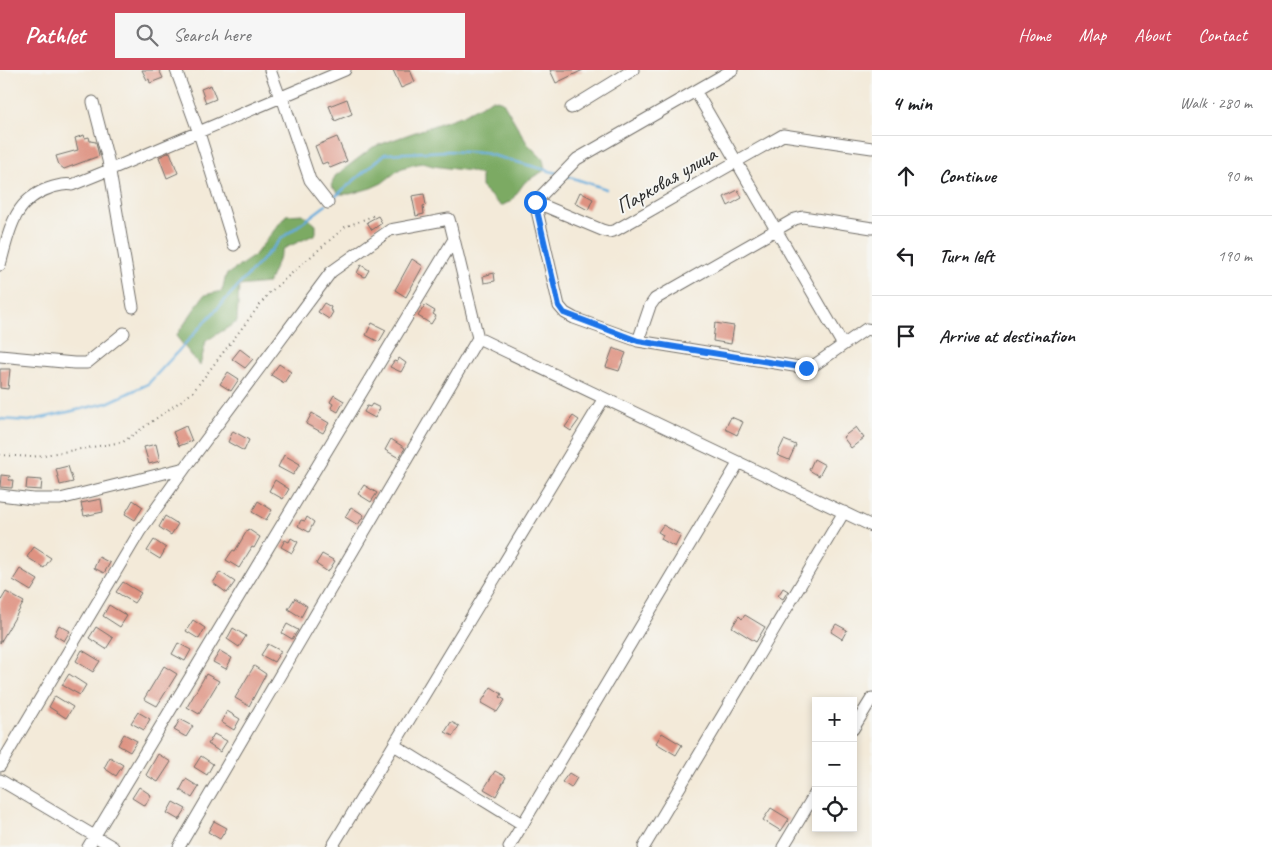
<!DOCTYPE html>
<html lang="en">
<head>
<meta charset="utf-8">
<style>
	body { margin:0; font-family:Caveat,sans-serif; background:#f6f6f6; color:#202124 }
	.controls { position:absolute; right:15px; bottom:15px; display:grid; overflow:hidden; border-radius:0px; box-shadow:0 2px 8px #0003 }
	.controls button { width:45px; height:45px; display:grid; place-items:center; padding:0; border:0; border-bottom:1px solid #e0e0e0; background:#fff; color:#202124; font:25px sans-serif }
	.stop { position:absolute; width:15px; height:15px; margin:-11px; border:4px solid #1a73e8; border-radius:50%; background:#fff }
	.stop.end { background:#1a73e8; border-color:#fff; box-shadow:0 1px 5px #0008 }
	.list { margin:0; padding:0; list-style:none }
	h2 { display:flex; justify-content:space-between; align-items:center; height:65px; margin:0; padding:0 20px; font-size:21px }
	h2 small { font-size:16px; font-weight:400; color:#757577 }
	.list li { display:grid; grid-template-columns:32px 1fr auto; gap:15px; align-items:center; box-sizing:border-box; height:80px; padding:0 20px; border-top:1px solid #e0e0e0 }
	.list b { display:block; font-size:19px; white-space:nowrap }
	.list em { font-size:16px; font-style:normal; color:#757577 }
	.icon { flex:none; width:28px; height:28px; fill:none; stroke:currentColor; stroke-width:2; stroke-linecap:round; stroke-linejoin:round }
	.map { position:relative; flex:none; width:872px; height:777px; overflow:hidden }
	header { display:flex; align-items:center; gap:30px; box-sizing:border-box; height:70px; padding:0 25px; background:#d1495b; color:#fff }
	header strong { font-size:24px }
	nav { display:flex; gap:28px; margin-inline-start:auto; font-size:18px }
	.search { width:350px; height:45px; background:#f6f6f6; display:flex; align-items:center; gap:12px; box-sizing:border-box; padding:0 18px; border-radius:0px; color:#757577; font-size:19px }
	main { display:flex }
	aside { flex:1; background:#fff }
	.map>svg:first-child { display:block }
</style>
</head>
<body>
<header>
<strong>Pathlet</strong>
<div class="search"><svg class="icon" aria-label="search" viewBox="0 0 24 24"><circle cx="10" cy="10" r="6"/><path d="M15 15l6 6"/></svg>Search here</div>
<nav><a>Home</a><a>Map</a><a>About</a><a>Contact</a></nav>
</header>
<main>
<div class="map">
<svg width="872" height="777" viewBox="0 0 872 777">
	<rect width="100%" height="100%" fill="#f6f6f2"/>
	<filter id="ink" filterUnits="userSpaceOnUse"><feTurbulence type="fractalNoise" baseFrequency=".02" numOctaves="2"/><feDisplacementMap in="SourceGraphic" scale="10" xChannelSelector="R" yChannelSelector="G"/><feConvolveMatrix kernelMatrix="1 2 1 2 8 2 1 2 1" color-interpolation-filters="sRGB"/></filter>
	<filter id="wash" filterUnits="userSpaceOnUse"><feTurbulence type="fractalNoise" baseFrequency=".0096" numOctaves="4" result="noise"/><feDisplacementMap in="SourceGraphic" scale="20" xChannelSelector="R" yChannelSelector="G"/><feGaussianBlur stdDeviation="1.12" result="paint"/><feColorMatrix in="noise" values="0 0 0 0 0 0 0 0 0 0 0 0 0 0 0 0 0 1.4 0 .05"/><feComposite in="paint" operator="in"/></filter>
	<g filter="url(#wash)">
		<rect width="100%" height="100%" fill="#f3ead9"/>
		<!-- forest -->
		<path fill="#7caa63" stroke="#546a47" d="M493 29 503 32 527 73 543 89 545 100 525 112 511 131 501 136 481 117V105L470 101 433 96 423 93 411 95 400 99 382 113 371 118 350 124H339L331 116 335 106 373 77 463 45Z
			M303 144 316 155V164L283 179 268 213 239 216 237 252 206 271 200 296 176 266 204 225 222 221 226 205 254 186 286 145Z"/>
		<g fill="none" stroke-linecap="round" stroke-linejoin="round">
			<!-- stream -->
			<path stroke="#65acdc" stroke-width="2.5" d="M564 105 606 119
				M330 131 385 84 447 81 484 83 557 103
				M0 349 29 351 107 333 148 314 282 168 326 135"/>
		</g>
		<g id="blocks">
			<!-- building -->
			<path fill="#de9281" d="M142 0H159L163 8 150 13 149 9 147 10Z
				M393 0H410L415 12 401 18Z
				M550 0H583L556 13Z
				M211 15 216 29 206 33 201 19Z
				M347 29 352 44 335 51 329 36Z
				M84 65 85 68 89 67 90 71 96 72 99 86 64 99 59 95 56 86 78 80 75 68Z
				M337 67 347 91 330 98 327 92 322 94 315 76Z
				M170 82 178 103 167 108 159 87Z
				M738 120 742 128 728 136 724 127Z
				M580 122 593 129 588 140 575 133Z
				M424 124 426 135 423 136 424 144 416 146 412 126Z
				M378 146 382 153 372 160 367 152Z
				M412 189 423 196 406 227 395 220Z
				M361 195 369 200 365 207 357 203Z
				M494 203 495 211 484 213 483 206Z
				M324 233 331 237 330 240 333 242 329 249 318 242Z
				M425 235 435 241 433 244 436 246 431 254 418 246Z
				M372 253 386 260 379 272 366 265Z
				M715 253 734 256 731 274 713 271Z
				M613 278 626 283 619 301 606 297Z
				M240 279 253 289 245 298 232 289Z
				M399 288 406 293 401 302 390 297 394 291 397 292Z
				M279 294 291 302 284 313 271 305Z
				M0 299H10L8 319 0 318Z
				M228 302 239 309 231 321 220 314Z
				M334 325 344 331 338 342 331 338 333 334 330 332Z
				M372 334 380 338 375 348 364 342 367 336 370 337Z
				M312 343 329 353 323 363 306 354Z
				M573 346 579 350 571 361 565 357Z
				M731 347 743 352 737 365 725 359Z
				M186 356 192 371 179 376 173 362Z
				M856 357 864 368 851 378 843 367Z
				M233 361 249 370 244 381 228 372Z
				M391 369 405 378 399 388 385 380Z
				M784 370 796 375 789 390 777 385Z
				M156 374 160 391 149 394 144 377Z
				M284 385 300 394 293 405 278 397Z
				M814 389 825 395 819 406 809 400Z
				M68 396 73 412 60 415 56 399Z
				M1 405 10 406 9 410H13L12 418 0 417Z
				M27 409 42 410 41 420 26 419Z
				M275 410 289 419 283 429 269 421Z
				M364 415 377 423 371 432 358 424Z
				M101 429 103 442 84 446 81 433Z
				M133 430 143 437 135 450 125 444Z
				M258 431 272 440 266 450 252 442Z
				M351 437 364 445 358 455 345 447Z
				M165 446 178 454 171 465 159 457Z
				M307 447 314 452 309 462 298 456 301 450 305 451Z
				M663 455 681 465 675 477 661 469 663 465 658 462Z
				M248 459 260 467 254 478 252 477 239 498 226 490 233 480 235 481Z
				M291 468 298 472 292 483 281 477 285 470 289 472Z
				M154 470 166 478 160 489 147 481Z
				M34 477 51 488 44 498 27 487Z
				M322 484 335 491 328 502 316 494Z
				M99 487 110 493 104 503 94 498Z
				M20 499 38 510 31 521 13 510Z
				M220 502 235 512 227 523 213 513Z
				M123 512 141 523 134 533 116 522Z
				M783 518 788 521 783 529 778 526Z
				M6 522 24 532 0 573V532Z
				M295 528 307 536 301 547 288 539Z
				M109 535 127 546 120 557 103 546Z
				M745 545 765 557 756 572 732 557 739 546 742 549Z
				M193 550 205 558 199 569 186 561Z
				M287 554 298 560 292 569 282 563Z
				M836 554 847 560 842 569 831 562Z
				M59 555 70 561 64 571 54 565Z
				M96 557 113 568 106 579 89 568Z
				M233 558 246 566 239 577 227 569Z
				M178 573 191 580 185 591 172 584Z
				M268 574 281 581 274 592 261 585Z
				M82 580 100 591 93 602 76 591Z
				M220 581 232 588 226 599 213 592Z
				M164 596 177 604 157 636 144 629Z
				M254 596 266 604 249 636 235 628Z
				M69 604 86 615 80 625 62 615Z
				M206 604 219 611 199 644 187 637Z
				M491 617 502 624 500 627 505 630 497 642 481 633Z
				M55 626 73 637 66 648 49 637Z
				M227 641 240 649 234 660 221 652Z
				M138 642 150 649 144 660 131 653Z
				M180 649 193 656 186 667 174 660Z
				M451 652 459 656 453 666 445 662Z
				M662 663 682 675 676 685 656 673Z
				M124 664 137 671 130 682 118 675Z
				M214 664 227 671 220 682 208 674Z
				M158 684 171 692 158 712 146 705Z
				M201 686 213 694 207 705 194 697Z
				M110 687 123 695 116 706 104 698Z
				M495 701 506 707 496 726 484 719Z
				M569 703 577 708 571 718 562 712Z
				M186 709 199 717 192 728 180 720Z
				M139 717 151 725 145 736 132 728Z
				M173 732 186 739 179 750 167 743Z
				M771 738 789 749 781 761 763 750Z
				M214 751 227 758 220 769 208 762Z"/>
		</g>
	</g>
	<g filter="url(#ink)">
		<use href="#blocks" fill-opacity="0" stroke="#716e68" stroke-width="1"/>
		<g fill="none" stroke-linecap="round" stroke-linejoin="round">
			<!-- minor casing -->
			<g stroke="#716e68" stroke-width="13">
				<path id="minor" d="M176 0 199 63 234 175
					M270 0 278 22 282 27 310 110 328 133
					M696 22 843 275
					M93 32 108 90 133 237
					M571 38 633 0
					M535 132 559 236 565 243 574 248 638 271 806 298 813 296 866 259 872 260
					M535 132 602 160 609 162 616 160 783 65 872 78
					M535 132 577 89 732 0
					M454 169 478 268 872 456
					M0 195C9 162 13 130 50 118 58 116 64 113 72 115L109 100 345 0
					M638 271 650 236 655 229 795 149 803 147 872 158
					M0 286 74 293H87L124 263
					M0 425 33 429H60L185 398
					M853 659 872 628
					M394 675 522 754
					M0 696 140 461 185 398 331 202 390 160 449 149 454 169 88 777
					M0 710 113 777
					M179 777 478 268
					M332 777 604 328
					M509 777 739 392
					M644 777 844 442
					M783 777 816 722"/>
			</g>
			<!-- path -->
			<path stroke="#716e68" stroke-width="2" stroke-dasharray="1 4" stroke-linecap="butt" d="M0 385 32 387 123 372 192 323 269 223 345 157 375 145"/>
			<!-- minor -->
			<use href="#minor" stroke="#fff" stroke-width="11"/>
		</g>
	</g>
	<g fill="none" stroke-linecap="round" stroke-linejoin="round" filter="url(#ink)">
		<!-- route -->
		<path stroke="#1a73e8" stroke-width="6" d="M535 132 559 236 564 243 638 271 806 298"/>
	</g>
	<g text-anchor="middle" stroke-width="4" stroke-linejoin="round" paint-order="stroke">
		<!-- street labels -->
		<g font-size="21" fill="#2b2b2b" stroke="#f6f6f2">
			<text transform="translate(666 110) rotate(-30)" y="7">Парковая улица</text>
		</g>
	</g>
</svg>
<div class="controls">
<button>+</button>
<button>−</button>
<button><svg class="icon" aria-label="locate" viewBox="0 0 24 24"><circle cx="12" cy="12" r="6"/><path d="M12 2v4M12 18v4M2 12h4M18 12h4"/></svg></button>
</div>
<div class="stop" style="left:535px;top:132px"></div>
<div class="stop end" style="left:806px;top:298px"></div>
</div>
<aside>
<h2>4 min<small>Walk · 280 m</small></h2>
<ul class="list">
<li><svg class="icon" aria-label="ahead" viewBox="0 0 24 24"><path d="M12 20V5M6 11l6-6 6 6"/></svg><div><b>Continue</b></div><em>90 m</em></li>
<li><svg class="icon" aria-label="left" viewBox="0 0 24 24"><path d="M17 20v-9H6M10 6l-5 5 5 5"/></svg><div><b>Turn left</b></div><em>190 m</em></li>
<li><svg class="icon" aria-label="arrive" viewBox="0 0 24 24"><path d="M6 21V4h12l-3 4 3 4H6"/></svg><div><b>Arrive at destination</b></div></li>
</ul>
</aside>
</main>
</body>
</html>
